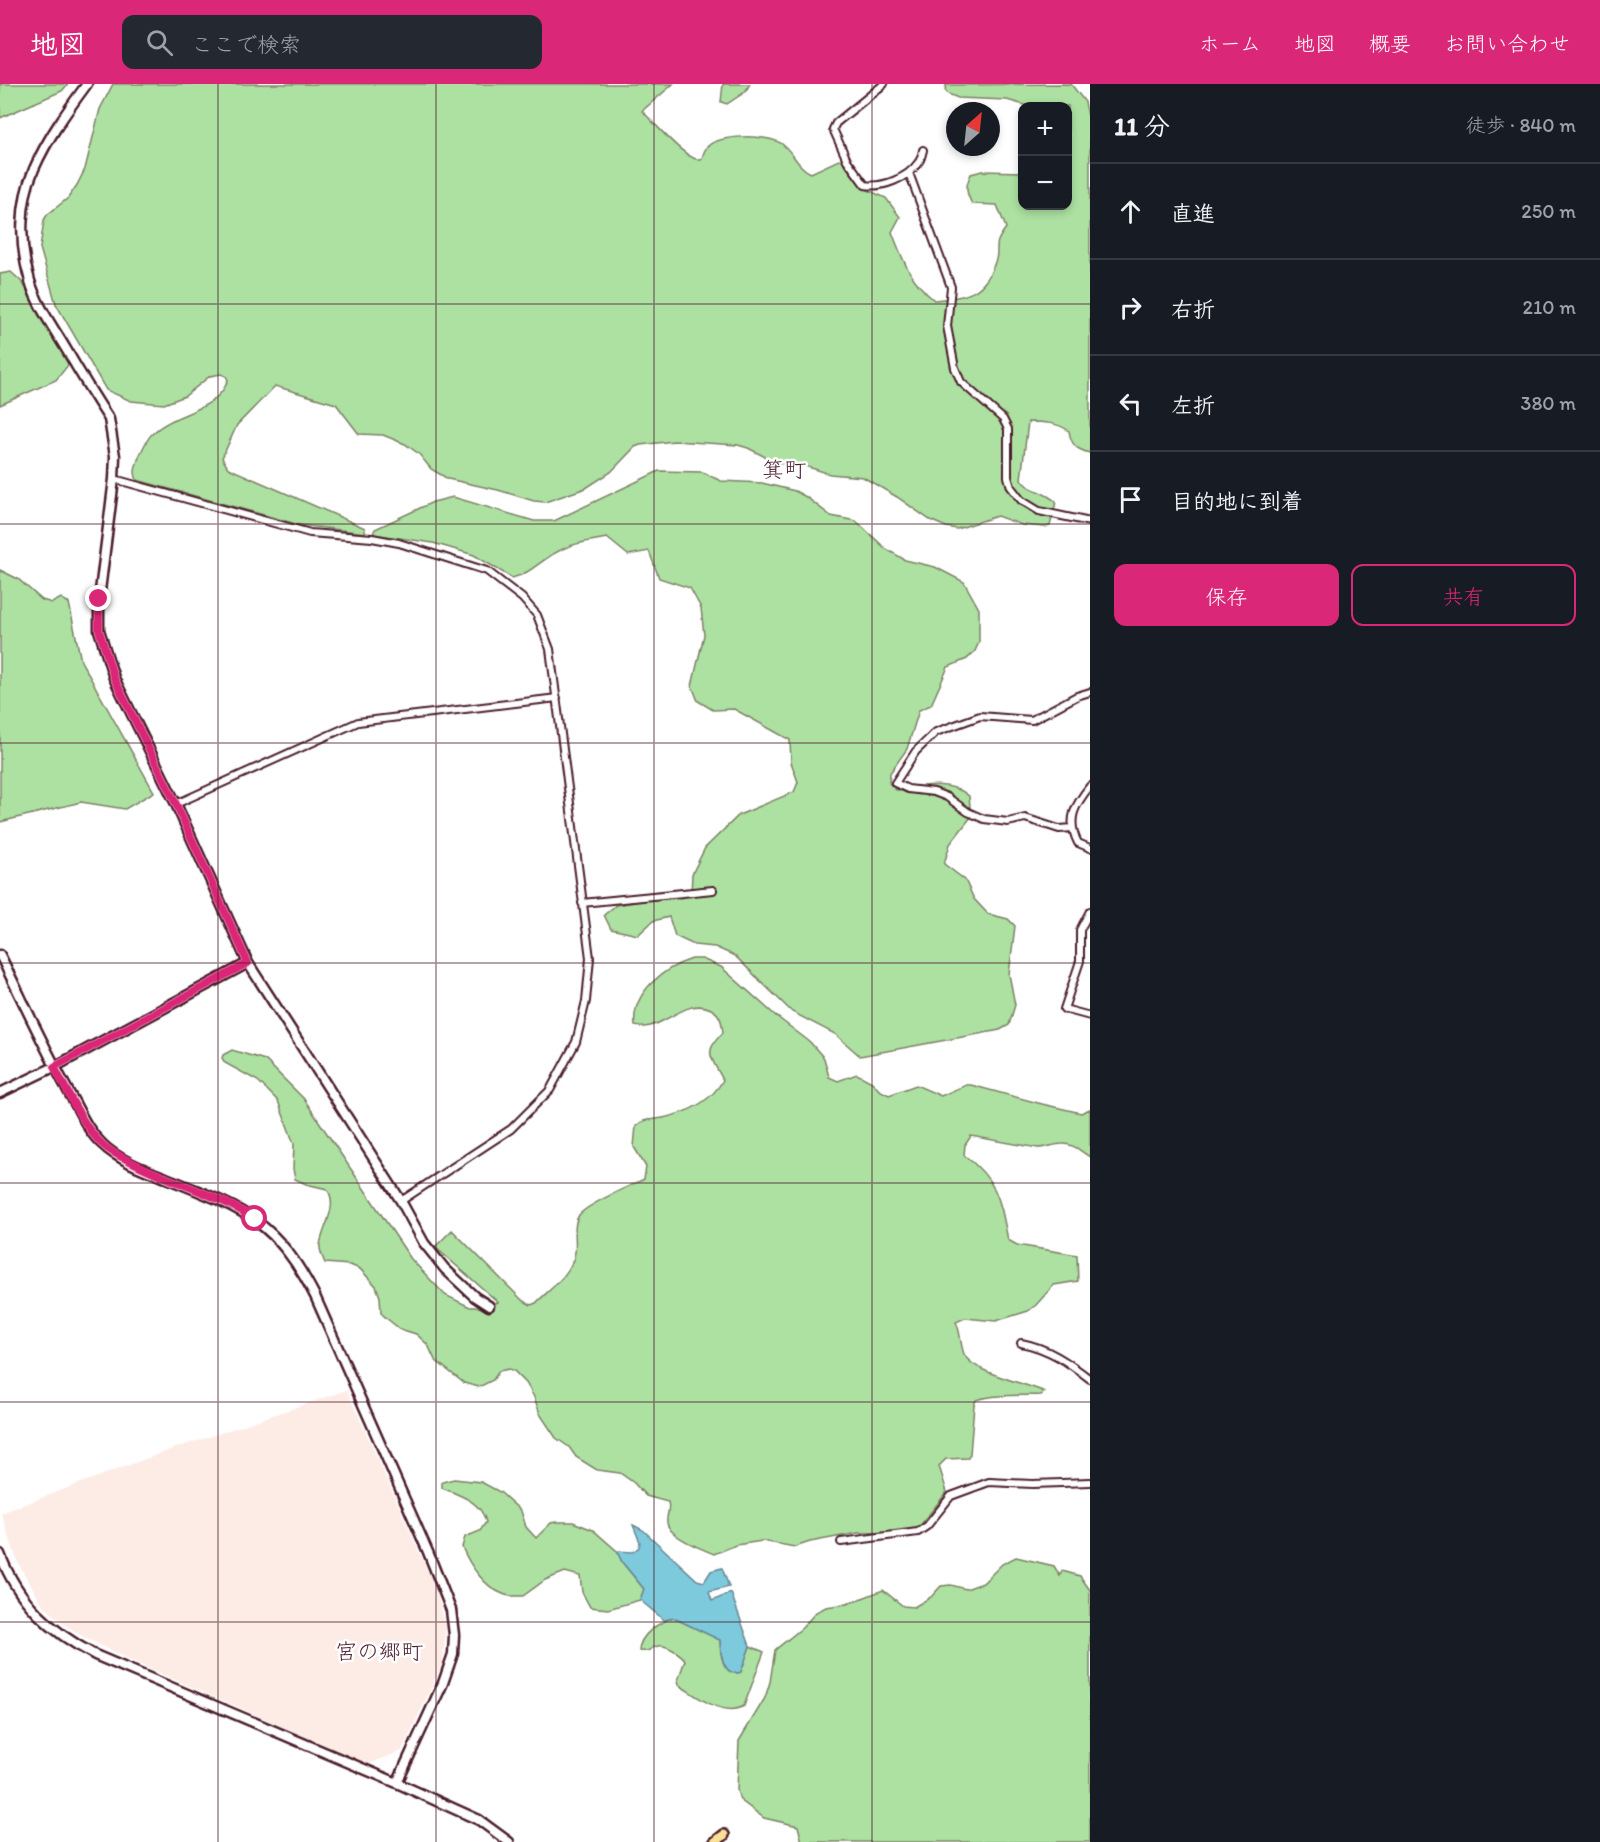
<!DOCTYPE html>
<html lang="ja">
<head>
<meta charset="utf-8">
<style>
	body { margin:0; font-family:Itim,"Klee One",sans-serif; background:#242831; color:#f1f3f6 }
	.controls { position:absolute; right:18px; top:18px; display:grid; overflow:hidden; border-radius:12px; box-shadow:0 3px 9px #0003 }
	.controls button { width:54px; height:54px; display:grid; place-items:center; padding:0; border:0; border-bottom:2px solid #363941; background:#171b24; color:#f1f3f6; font:30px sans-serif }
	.compass { position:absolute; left:946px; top:18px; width:54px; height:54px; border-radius:50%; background:#171b24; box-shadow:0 3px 9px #0003; rotate:27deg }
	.stop { position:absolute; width:18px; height:18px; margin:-14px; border:4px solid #db2777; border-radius:50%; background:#fff }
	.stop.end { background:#db2777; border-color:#fff; box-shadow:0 2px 6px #0008 }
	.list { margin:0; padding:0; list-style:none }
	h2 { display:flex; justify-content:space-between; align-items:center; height:78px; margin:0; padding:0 24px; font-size:26px }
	h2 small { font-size:20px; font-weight:400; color:#9ea1a6 }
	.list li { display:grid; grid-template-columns:39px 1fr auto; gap:18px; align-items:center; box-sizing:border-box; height:96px; padding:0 24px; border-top:2px solid #363941 }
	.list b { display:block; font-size:22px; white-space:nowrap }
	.list em { font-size:20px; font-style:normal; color:#9ea1a6 }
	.actions { display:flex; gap:12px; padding:18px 24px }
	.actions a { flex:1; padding:14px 0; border:2px solid #db2777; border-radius:12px; text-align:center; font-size:21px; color:#db2777 }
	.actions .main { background:#db2777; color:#fff }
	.icon { flex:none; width:33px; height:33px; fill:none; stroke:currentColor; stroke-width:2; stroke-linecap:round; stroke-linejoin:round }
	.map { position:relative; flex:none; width:1090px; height:1758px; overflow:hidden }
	header { display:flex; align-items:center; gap:36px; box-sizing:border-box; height:84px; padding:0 30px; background:#db2777; color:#fff }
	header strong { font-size:28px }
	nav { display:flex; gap:33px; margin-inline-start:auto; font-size:21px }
	.search { width:420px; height:54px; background:#242831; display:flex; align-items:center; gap:15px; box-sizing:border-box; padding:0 21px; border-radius:12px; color:#9ea1a6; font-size:22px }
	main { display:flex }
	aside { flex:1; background:#171b24 }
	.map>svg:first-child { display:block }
</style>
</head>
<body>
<header>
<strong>地図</strong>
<div class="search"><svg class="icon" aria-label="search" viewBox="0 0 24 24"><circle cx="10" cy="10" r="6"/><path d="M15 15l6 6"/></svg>ここで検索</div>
<nav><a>ホーム</a><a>地図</a><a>概要</a><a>お問い合わせ</a></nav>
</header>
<main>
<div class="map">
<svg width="1090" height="1758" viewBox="0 0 1090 1758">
	<rect width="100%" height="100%" fill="#fff"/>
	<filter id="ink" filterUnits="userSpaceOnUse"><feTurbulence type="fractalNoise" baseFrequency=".0167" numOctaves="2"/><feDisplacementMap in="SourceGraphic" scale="12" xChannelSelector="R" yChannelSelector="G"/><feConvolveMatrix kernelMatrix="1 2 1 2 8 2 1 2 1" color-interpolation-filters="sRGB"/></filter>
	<g filter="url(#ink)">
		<!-- built -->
		<path fill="#fdece6" d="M347 1306 435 1503 446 1542 443 1578 402 1667 369 1680 129 1576 80 1551 61 1538 42 1520 18 1479 1 1429 161 1369Z"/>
		<!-- green -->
		<path fill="#ade1a2" stroke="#7c8066" stroke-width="1.5" d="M0 0H68L62 7 0 34Z
			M113 0H673L642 27C654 38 685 76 701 76 703 72 704 66 707 63 718 50 769 50 782 60 794 69 797 83 811 89L843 74 844 80 858 98 866 105 886 114 900 133 892 148C903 177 910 196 934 216 968 212 985 211 996 175 998 170 996 162 998 157 1000 152 1003 148 1006 144L997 121 972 120C966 109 965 102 971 90L982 87 1022 88 1023 122H1068V22H1028L1007 16 958 14 948 10 945 6 946 1 1071 0 1085 18 1090 41V369C1077 366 1071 361 1069 347 1057 338 1042 338 1028 338L1021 395C1026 406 1045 407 1056 418L1050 442 1044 443 1022 441 997 432 957 445 946 443 930 436 897 413 863 393 830 390 805 382 777 379 748 364 738 361 674 357 640 361 635 363 611 388 586 404 545 418 534 417 498 406 448 395 431 385 419 370 405 360 383 351 359 350 336 320 275 302 237 341 222 374 228 384 365 444V449L300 441 137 396C133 388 136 381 139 373 142 366 147 354 153 349 176 327 217 328 228 296L226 292 221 290 210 292 185 312 164 320 131 317 106 306 56 220 40 164 44 136 47 131 68 114 77 101 85 85 100 25Z
			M723 0H750L745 8 727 20 721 18Z
			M11 188 22 198 69 280 56 296 0 321V190Z
			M659 387 702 388 721 397 762 399 795 407 806 413 831 432 856 437 886 465 905 476 935 483 964 498 979 525V558L975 567 967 575 948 583 931 621 919 626 907 665 890 689 889 699 896 706C920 702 950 695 969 712L971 733 950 760 944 780 965 796 974 815 988 830 1008 835 1015 842 1009 890 1015 921 1009 941 1000 946 860 972 835 950 792 928 735 872 715 863 694 861 675 852 669 833 653 837 638 851 611 845 604 831 616 821 691 809 692 790 705 764 739 731 794 708 798 698 791 678 790 656 734 625 713 626 698 617 692 602 704 551 701 524 690 504 659 494 649 467 628 471 607 454C590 457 572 459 557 468 541 476 530 490 512 494L474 471 433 459 373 450 375 445 433 418 453 413 534 437H554Z
			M0 486 18 495 42 516 52 519 61 514 69 519 81 577 154 708 125 725 81 718 0 738Z
			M692 875H702L721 883 776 932 810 958 824 974 829 993 838 997 857 990 872 998 879 1006 889 1011 916 1001 941 1012 966 1001H971L1042 1020 1081 1029 1090 1025V1073C1082 1068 1072 1059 1063 1060 1054 1060 1047 1064 1038 1064L971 1052 965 1061 964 1071C998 1097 1000 1116 1008 1156L1017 1161 1077 1171 1078 1197 1054 1201 1036 1221 1028 1227 996 1237 965 1234 956 1238C961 1248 960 1260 964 1270 972 1289 1026 1299 1045 1308L1041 1311C1019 1312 997 1310 976 1316L974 1321 970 1370 968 1374 946 1375 939 1382 947 1408 915 1448 858 1449 810 1458 795 1463 762 1457 736 1461 714 1470C702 1465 673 1454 668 1442 664 1434 671 1427 668 1418L646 1412 634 1399 620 1389 597 1386 576 1373 569 1363 556 1354 540 1330 534 1313 526 1299 514 1287 509 1285 499 1287 493 1296 479 1303 464 1299 435 1276 428 1261 416 1250 400 1245 386 1234 381 1229 380 1213 376 1202 360 1185 350 1181 325 1179C323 1174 319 1166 320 1161 323 1142 339 1122 327 1105L306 1100 295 1095 293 1085 294 1060 278 1017 258 997 225 979 222 974 223 971 232 966 265 976 304 1015 411 1175 445 1211 470 1223H487L498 1218 435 1163 452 1146 522 1216 531 1221 536 1219C551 1204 572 1190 575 1168 577 1157 572 1141 579 1131 587 1120 630 1102 644 1095L646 1083 634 1063 636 1042C646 1033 650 1037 663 1034 686 1029 711 1018 723 996 713 975 701 969 723 949 722 939 721 930 711 925 688 913 666 942 644 943 641 944 638 942 635 942 631 909 663 884 692 875Z
			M454 1395 481 1398 500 1408 521 1427 526 1443 536 1454 551 1439 556 1438H573L593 1446 617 1467 622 1478 644 1505 640 1516 608 1525 590 1523 582 1508 580 1492 565 1488 545 1496 523 1512C516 1512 509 1513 503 1510 484 1503 469 1480 462 1463L465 1453 480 1447 486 1438C481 1417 459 1411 442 1404V1398Z
			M1016 1473 1054 1482 1060 1492 1062 1487 1080 1492 1090 1506V1758H802L798 1742 764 1734 740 1716 737 1706 739 1657 765 1614 770 1598 775 1566 802 1544 816 1528 826 1523 847 1520 883 1506 903 1522 914 1523 931 1513 941 1502 951 1501 966 1505 983 1499 1002 1480Z
			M674 1534 720 1556C720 1568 722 1594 741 1588L750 1562 764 1568 744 1622C723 1634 697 1612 679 1601L678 1596 685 1576C681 1570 666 1560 658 1562 648 1564 654 1568 639 1567 639 1551 660 1537 674 1534Z"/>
		<!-- water -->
		<path fill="#7ecadd" stroke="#698696" stroke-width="1.5" d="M633 1441 643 1446 697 1496 704 1498 711 1487 722 1484 729 1503 709 1508 712 1517 731 1509 750 1562 741 1588C722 1594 721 1568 720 1556L674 1534 664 1536 640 1516 644 1505 622 1478 617 1467 633 1468 639 1463 640 1458Z"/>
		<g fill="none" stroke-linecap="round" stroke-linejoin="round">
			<!-- street casing -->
			<g stroke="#4a1f2b" stroke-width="10">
				<path id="street" d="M884 0 836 39 833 45 847 76 865 101C882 104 908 94 918 79 921 76 922 70 923 66
					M909 89 951 203 947 242 955 284 961 298 1003 335 1008 345V393L1011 403 1021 416 1039 427 1090 438
					M114 395 310 449 372 454 399 459 487 487 522 514 537 531 550 565 590 874 586 917 576 958 550 1006 511 1045 401 1117
					M1090 702C1075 721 1066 735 1078 759L1090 764
					M176 720 358 638 557 614
					M1073 744 1059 745 1025 734 1008 738 984 735 968 728 947 713 934 708 908 705 895 699 916 667 936 648 980 632 1032 636 1077 612 1090 608
					M582 819 713 806
					M1090 827 1080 846V877L1064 925 1090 932
					M1021 1259C1048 1264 1068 1278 1090 1295
					M841 1458 918 1448 927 1442 951 1412 989 1398 1033 1400 1090 1398"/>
			</g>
			<!-- secondary casing -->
			<g stroke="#4a1f2b" stroke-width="13">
				<path id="secondary" d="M87 0C67 27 47 55 34 85 19 119 19 161 30 197 37 221 53 243 66 265 80 289 94 312 109 335L115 372 114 395 99 515V546L114 594 176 720 248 879 401 1117 424 1159 445 1185 475 1213 489 1222
					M0 871C24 919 46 968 72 1014 81 1030 88 1047 102 1060 118 1076 145 1086 166 1094 243 1125 275 1135 315 1212L428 1468 451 1526 454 1551 453 1570 443 1599 397 1699
					M0 1009 54 983 248 879
					M0 1470C18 1518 51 1548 95 1571L397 1699 479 1736 509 1758"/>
			</g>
			<!-- primary casing -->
			<g stroke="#4a1f2b" stroke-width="14">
				<path id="primary" d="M715 1758 724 1751"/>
			</g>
			<!-- street -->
			<use href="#street" stroke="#fff" stroke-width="6"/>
			<!-- secondary -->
			<use href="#secondary" stroke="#fff" stroke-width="8"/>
			<!-- primary -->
			<use href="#primary" stroke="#f9e096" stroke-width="9"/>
		</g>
	</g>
	<g fill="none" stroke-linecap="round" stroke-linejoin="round" filter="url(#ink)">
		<!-- route -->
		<path stroke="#db2777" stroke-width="8" d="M99 515V546L114 594 176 720 248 879 54 983C68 1007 82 1042 103 1061 113 1070 126 1075 138 1081 176 1100 219 1111 255 1135"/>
	</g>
	<!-- grid -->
	<path fill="none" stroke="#4a1f2b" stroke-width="1.5" stroke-opacity="0.55" d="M218 0V1758M436 0V1758M654 0V1758M872 0V1758M0 220H1090M0 440H1090M0 659H1090M0 879H1090M0 1099H1090M0 1318H1090M0 1538H1090"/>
	<g text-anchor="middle" stroke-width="5" stroke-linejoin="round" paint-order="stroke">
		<!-- quarter labels -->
		<g font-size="22" fill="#4a1f2b" stroke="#fff">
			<text x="784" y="393">箕町</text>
			<text x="379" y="1575">宮の郷町</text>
		</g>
	</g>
</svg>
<div class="controls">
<button>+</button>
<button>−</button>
</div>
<svg class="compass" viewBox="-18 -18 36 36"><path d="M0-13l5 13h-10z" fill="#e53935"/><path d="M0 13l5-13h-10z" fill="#9ea1a6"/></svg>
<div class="stop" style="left:255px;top:1135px"></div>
<div class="stop end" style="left:99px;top:515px"></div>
</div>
<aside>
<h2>11 分<small>徒歩 · 840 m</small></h2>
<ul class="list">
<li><svg class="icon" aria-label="ahead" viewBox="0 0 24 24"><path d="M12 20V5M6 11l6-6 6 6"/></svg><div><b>直進</b></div><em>250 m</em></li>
<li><svg class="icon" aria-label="right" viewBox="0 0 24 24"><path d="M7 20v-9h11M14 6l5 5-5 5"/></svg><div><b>右折</b></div><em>210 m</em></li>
<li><svg class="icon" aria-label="left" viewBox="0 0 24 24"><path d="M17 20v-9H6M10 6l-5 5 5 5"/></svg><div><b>左折</b></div><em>380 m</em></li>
<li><svg class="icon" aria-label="arrive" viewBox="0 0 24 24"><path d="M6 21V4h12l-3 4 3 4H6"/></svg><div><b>目的地に到着</b></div></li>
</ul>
<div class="actions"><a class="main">保存</a><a>共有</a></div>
</aside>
</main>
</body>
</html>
